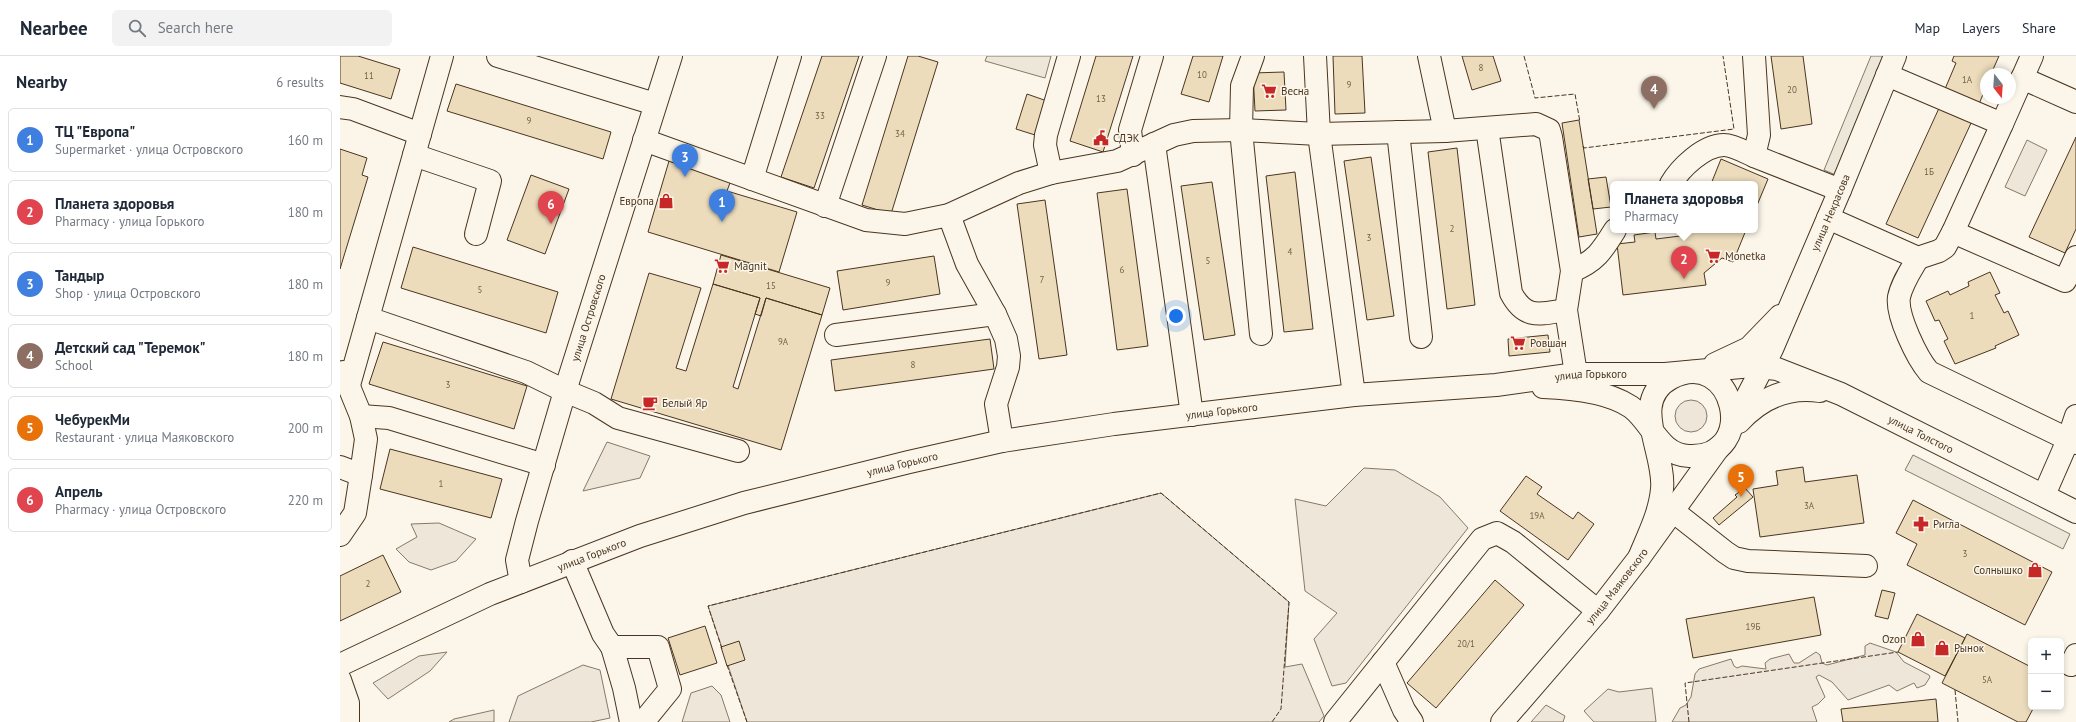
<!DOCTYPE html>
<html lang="en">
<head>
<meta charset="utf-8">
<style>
	body { margin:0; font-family:"PT Sans",sans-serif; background:#f2f2f3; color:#1f2937 }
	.controls { position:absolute; right:12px; bottom:12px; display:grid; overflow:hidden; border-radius:6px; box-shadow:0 2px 6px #0003 }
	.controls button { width:36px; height:36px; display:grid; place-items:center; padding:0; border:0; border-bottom:1px solid #e0e1e3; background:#fff; color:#1f2937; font:20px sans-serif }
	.compass { position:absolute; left:1640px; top:12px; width:36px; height:36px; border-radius:50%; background:#fff; box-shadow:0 2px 6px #0003; rotate:163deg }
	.you { position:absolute; left:836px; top:260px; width:14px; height:14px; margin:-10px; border:3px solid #fff; border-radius:50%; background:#1a73e8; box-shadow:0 0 0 6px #1a73e833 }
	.badge { display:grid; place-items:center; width:26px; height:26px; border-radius:50%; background:#ea580c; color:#fff; font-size:13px; font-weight:700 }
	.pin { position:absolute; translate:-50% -33px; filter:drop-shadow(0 1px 2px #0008) }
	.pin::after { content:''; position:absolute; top:21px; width:14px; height:12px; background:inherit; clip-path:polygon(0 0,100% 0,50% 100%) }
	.popup { position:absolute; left:1270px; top:125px; width:148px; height:52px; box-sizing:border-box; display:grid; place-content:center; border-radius:6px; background:#fff; filter:drop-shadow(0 1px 3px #0005); font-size:13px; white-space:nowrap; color:#747a83 }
	.popup b { font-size:15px; color:#1f2937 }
	.popup::after { content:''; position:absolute; left:50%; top:100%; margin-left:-8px; border:8px solid transparent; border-top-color:#fff }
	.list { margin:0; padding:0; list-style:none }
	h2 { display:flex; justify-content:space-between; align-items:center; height:52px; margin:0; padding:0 16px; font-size:17px }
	h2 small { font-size:13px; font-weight:400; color:#747a83 }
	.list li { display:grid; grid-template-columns:26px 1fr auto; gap:12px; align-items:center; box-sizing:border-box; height:64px; margin:0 8px 8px; padding:0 8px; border:1px solid #e0e1e3; border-radius:6px }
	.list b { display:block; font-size:15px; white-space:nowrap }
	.list p { margin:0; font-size:13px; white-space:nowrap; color:#747a83 }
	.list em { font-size:13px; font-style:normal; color:#747a83 }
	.icon { flex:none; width:22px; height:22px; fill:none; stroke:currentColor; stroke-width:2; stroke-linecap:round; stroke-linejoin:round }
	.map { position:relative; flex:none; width:1736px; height:666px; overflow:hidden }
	header { display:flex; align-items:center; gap:24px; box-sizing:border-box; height:56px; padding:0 20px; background:#fff; border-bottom:1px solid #e0e1e3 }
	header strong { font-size:19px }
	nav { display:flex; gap:22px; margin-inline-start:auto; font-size:14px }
	.search { width:280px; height:36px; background:#f2f2f3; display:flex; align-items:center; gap:10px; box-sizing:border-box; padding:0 14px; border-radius:6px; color:#747a83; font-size:15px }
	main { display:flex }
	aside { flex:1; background:#fff }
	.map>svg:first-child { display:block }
</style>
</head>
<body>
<header>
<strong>Nearbee</strong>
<div class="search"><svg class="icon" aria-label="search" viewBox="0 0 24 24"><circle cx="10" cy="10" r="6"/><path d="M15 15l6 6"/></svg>Search here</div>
<nav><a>Map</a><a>Layers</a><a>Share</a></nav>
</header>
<main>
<aside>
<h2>Nearby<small>6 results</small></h2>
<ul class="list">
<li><span class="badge" style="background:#3f7fe0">1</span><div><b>ТЦ &quot;Европа&quot;</b><p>Supermarket · улица Островского</p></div><em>160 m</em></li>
<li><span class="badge" style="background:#e0444e">2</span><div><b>Планета здоровья</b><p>Pharmacy · улица Горького</p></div><em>180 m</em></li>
<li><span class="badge" style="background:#3f7fe0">3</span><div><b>Тандыр</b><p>Shop · улица Островского</p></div><em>180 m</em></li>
<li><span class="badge" style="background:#8d6e63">4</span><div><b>Детский сад &quot;Теремок&quot;</b><p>School</p></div><em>180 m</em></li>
<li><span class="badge" style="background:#e8710a">5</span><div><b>ЧебурекМи</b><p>Restaurant · улица Маяковского</p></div><em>200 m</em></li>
<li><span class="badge" style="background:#e0444e">6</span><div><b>Апрель</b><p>Pharmacy · улица Островского</p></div><em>220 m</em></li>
</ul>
</aside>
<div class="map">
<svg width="1736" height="666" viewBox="0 0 1736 666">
	<rect width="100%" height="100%" fill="#fbf6e9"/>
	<!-- green -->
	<path fill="#ede6d9" stroke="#887966" d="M1687 84 1707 94 1685 140 1665 131Z
		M1335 360a16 16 0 1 1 32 0a16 16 0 1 1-32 0Z
		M267 386 310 400 300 422 243 435Z
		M1024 412 1055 414 1100 441 1128 472 1006 627 992 630 974 583 997 557 965 535 955 443 986 450Z
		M821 437 949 546 945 611 962 608 984 660 979 666H407L368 550Z
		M99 467 136 483 116 505 91 514 69 506 56 493 77 481 71 468Z
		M1530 587 1556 596 1564 606 1589 619 1590 621 1585 629 1577 632 1574 627 1557 635 1549 629 1508 644 1492 626 1479 619 1476 621 1485 641 1478 648 1472 651 1477 666H1332L1340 652 1346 649 1351 641 1355 618 1359 613 1391 603 1394 610 1397 612 1402 610 1426 613 1425 607 1430 603 1449 598 1454 607H1459L1476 596 1480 599 1482 607 1487 609 1525 599V590Z
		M107 596 90 615 48 643 33 627 79 600Z
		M243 609 260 614 270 662 251 666H169L178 640Z
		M372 630 381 639 390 666H342L351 637Z
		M1312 632 1316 666H1254L1244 655 1268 633 1279 636Z
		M1206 649 1225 660 1223 666H1191Z
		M154 654V666H109L114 663Z"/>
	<!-- parking -->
	<path fill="#ede7d9" stroke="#887966" d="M647 0H711L705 22 645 5Z
		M1531 0H1547L1498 120 1484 114Z
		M1573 399 1730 478 1723 493 1565 414Z"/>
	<!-- building -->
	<path fill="#ecdcbc" stroke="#4a3520" d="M0 0H18L60 13 51 43 0 27Z
		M482 0H519L474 132 441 121Z
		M568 0H578L598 6 551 158 522 149Z
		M756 0H793L763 96 730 85Z
		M853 0H883L869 46 841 38Z
		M993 0H1022L1025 57 995 58Z
		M1122 0H1153L1161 25 1132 34Z
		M1431 0H1463L1472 68 1441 73Z
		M1614 0H1659L1651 18H1646V31L1639 48 1605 33 1616 7 1612 5Z
		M944 16 946 54 915 55 913 17Z
		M116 28 271 76 263 103 107 55Z
		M687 38 707 45 695 79 676 73Z
		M1600 50 1632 65 1578 182 1546 168Z
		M1239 64 1257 178 1239 181 1222 67Z
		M1736 81V173L1725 197 1689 181Z
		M1117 92 1135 249 1107 253 1088 96Z
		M0 93 27 102 22 119 28 121 0 213Z
		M1031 101 1054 260 1027 264 1004 105Z
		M1381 103 1428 123 1415 154V128H1371Z
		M329 105 391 124 387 135 457 156 439 216 308 176Z
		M955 116 973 273 944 276 926 120Z
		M191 119 229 133 205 198 167 184Z
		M1266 121 1271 151 1253 153 1248 123Z
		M872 126 895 279 864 284 841 130Z
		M787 133 808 290 777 294 757 137Z
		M705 144 727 299 699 303 677 148Z
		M1351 174H1406L1393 206 1382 202 1364 217 1366 229 1283 239 1277 188 1295 186 1294 179 1315 176 1316 183 1348 179Z
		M73 191 218 236 206 277 61 232Z
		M381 199 490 232 482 259 426 242 421 260 415 258 420 242 373 228Z
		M594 200 600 238 503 254 497 215Z
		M1650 216 1660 237 1655 239 1664 257 1668 255 1679 279 1655 290 1656 292 1615 308 1604 285 1608 283 1599 264 1595 265 1586 245 1608 235 1610 239 1629 230 1628 226Z
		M309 217 361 232 336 312 346 315 373 228 420 242 393 331 398 333 426 242 482 259 441 394 271 343Z
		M1208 279 1210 296 1169 300 1168 283Z
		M650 283 654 313 495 335 491 304Z
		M43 286 187 330 174 373 29 328Z
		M50 393 162 423 151 462 40 433Z
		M1463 411 1465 426 1517 419 1524 467 1420 481 1413 433 1438 429 1436 415Z
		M1186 420 1202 431 1197 438 1233 463 1238 456 1254 468 1228 504 1160 455Z
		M1405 432 1413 441 1379 469 1373 462 1397 441 1395 439Z
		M1573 444 1712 516 1685 569 1567 509 1577 488 1556 477Z
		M43 499 61 536 0 565V520Z
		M1155 524 1184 549 1096 652 1067 627Z
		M1542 534 1555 537 1548 563 1535 560Z
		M1474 541 1481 579 1353 602 1346 563Z
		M1577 558 1625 582 1605 620 1558 596Z
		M365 570 377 607 340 619 328 582Z
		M1627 578 1691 611V651H1694L1686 666H1678L1602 627Z
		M399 585 405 604 387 610 381 591Z
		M1596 643 1598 666H1503L1501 653Z"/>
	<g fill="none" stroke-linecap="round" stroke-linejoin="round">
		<!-- minor casing -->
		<g stroke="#4a3520" stroke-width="24">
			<g id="minor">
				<path d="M158 0 315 48"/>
				<path d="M913 0 902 30 901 74 921 278"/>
				<path d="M975 0 979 78 1014 339"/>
				<path d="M1089 0 1105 75"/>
				<path d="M1414 0 1419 79 1414 100 1500 134"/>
				<path d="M1547 19 1662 68 1692 0"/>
				<path d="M1682 22 1736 46"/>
				<path d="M0 51 13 53 80 78"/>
				<path d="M1147 72 1171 237C1185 264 1200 258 1226 254"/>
				<path d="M1058 76 1081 281"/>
				<path d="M304 84 526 164 565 168 609 159 679 127 711 117 777 105 834 79 853 75 901 74 979 78 1105 75 1196 68 1209 74 1211 81 1232 215 1226 254 1236 318"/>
				<path d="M814 88 852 359"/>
				<path d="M74 99 150 125 136 178"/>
				<path d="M793 99 790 74 812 0"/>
				<path d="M711 117 705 89 706 79 729 0"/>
				<path d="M412 123 450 0"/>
				<path d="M1331 128C1340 112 1364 89 1384 89 1393 89 1405 96 1414 100"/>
				<path d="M485 150 535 0"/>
				<path d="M609 159 627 208 655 258 666 283 669 300 668 311 656 348 662 385"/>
				<path d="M1488 162 1578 202 1599 195 1605 191 1613 176 1662 68"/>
				<path d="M1613 176 1725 225 1736 201"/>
				<path d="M1578 202C1571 214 1562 227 1559 241 1556 259 1577 302 1589 316L1736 387"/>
				<path d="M1232 215C1256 205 1262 195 1275 174"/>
				<path d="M28 262 186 316 225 335 254 347 278 362 398 395"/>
				<path d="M496 279 655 258"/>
				<path d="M1375 308 1409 292 1440 260"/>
				<path d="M9 329 102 0"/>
				<path d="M1203 331C1231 332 1267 335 1291 351 1312 366 1319 399 1349 400 1421 403 1394 289 1331 322 1288 345 1326 397 1322 433 1320 457 1308 480 1299 502"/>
				<path d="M21 360 49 362 204 409"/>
				<path d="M1399 366C1421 342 1447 330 1480 335"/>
				<path id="s1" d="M1393 368 1432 293 1500 134 1555 0"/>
				<path d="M0 411 21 419 26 383 21 360 3 316"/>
				<path d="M1704 439 1728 384 1736 360"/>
				<path d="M1333 455 1385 496 1394 502 1408 505 1526 510"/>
				<path d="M0 479 15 457 21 419"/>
				<path d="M232 505 263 578 272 591 284 632 291 666"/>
				<path id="s2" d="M181 526 177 504 187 465 225 335 331 0"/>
				<path d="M272 591H318L330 633 308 660"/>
				<path d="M1043 606 1064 654 1072 666"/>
				<path id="s3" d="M0 609 150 538 300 480 404 447 569 406 662 385 774 368 1014 339 1156 329 1236 318H1325L1412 310 1437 313 1501 338 1736 456"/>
				<path d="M1731 609 1736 599"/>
				<path d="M0 624 8 647V666"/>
				<path d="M995 666 1142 483 1157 477 1173 486 1258 555"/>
				<path id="s4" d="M1162 666 1258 555 1299 502 1379 391"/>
			</g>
		</g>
		<!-- minor -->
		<use href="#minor" stroke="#fbf6e9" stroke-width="22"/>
		<!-- fence -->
		<path stroke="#4a3520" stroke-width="1" stroke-dasharray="5 2" stroke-linecap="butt" d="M1184 0 1195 42 1235 38 1240 66
			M1243 90 1244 92 1394 73 1383 0
			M382 593 368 550 821 437 949 546 941 653 932 666
			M387 609 407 666
			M1615 634 1618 666
			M1349 666 1345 627 1558 596"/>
	</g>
	<!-- icons -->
	<defs>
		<g id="supermarket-bare" transform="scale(1.2)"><path d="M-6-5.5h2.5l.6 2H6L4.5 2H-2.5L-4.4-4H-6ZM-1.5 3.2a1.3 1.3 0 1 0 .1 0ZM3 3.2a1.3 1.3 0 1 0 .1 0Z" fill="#c62828" stroke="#fbf6e9" stroke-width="2.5" paint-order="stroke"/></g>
		<g id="civic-bare" transform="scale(1.2)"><path d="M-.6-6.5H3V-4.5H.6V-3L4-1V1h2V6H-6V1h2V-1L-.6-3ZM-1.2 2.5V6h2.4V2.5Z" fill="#c62828" stroke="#fbf6e9" stroke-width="2.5" paint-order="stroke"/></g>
		<g id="shop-bare" transform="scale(1.2)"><path d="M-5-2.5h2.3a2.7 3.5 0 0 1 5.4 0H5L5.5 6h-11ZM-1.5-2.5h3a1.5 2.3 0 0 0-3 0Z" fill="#c62828" stroke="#fbf6e9" stroke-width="2.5" paint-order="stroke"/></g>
		<g id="cafe-bare" transform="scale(1.2)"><path d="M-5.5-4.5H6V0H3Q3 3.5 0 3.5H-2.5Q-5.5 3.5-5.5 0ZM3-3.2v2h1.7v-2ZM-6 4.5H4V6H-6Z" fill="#c62828" stroke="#fbf6e9" stroke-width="2.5" paint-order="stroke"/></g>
		<g id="pharmacy-bare" transform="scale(1.2)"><path d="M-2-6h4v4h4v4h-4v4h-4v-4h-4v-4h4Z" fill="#c62828" stroke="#fbf6e9" stroke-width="2.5" paint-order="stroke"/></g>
	</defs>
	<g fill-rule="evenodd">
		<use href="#supermarket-bare" x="929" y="35"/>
		<use href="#civic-bare" x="761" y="82"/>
		<use href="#shop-bare" x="326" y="145"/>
		<use href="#supermarket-bare" x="1373" y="200"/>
		<use href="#supermarket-bare" x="382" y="210"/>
		<use href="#supermarket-bare" x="1178" y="287"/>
		<use href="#cafe-bare" x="310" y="347"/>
		<use href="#pharmacy-bare" x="1581" y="468"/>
		<use href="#shop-bare" x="1695" y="514"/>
		<use href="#shop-bare" x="1578" y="583"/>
		<use href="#shop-bare" x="1602" y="592"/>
	</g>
	<g text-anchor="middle" stroke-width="3" stroke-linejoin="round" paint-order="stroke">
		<!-- number labels -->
		<g font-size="9" fill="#725f47">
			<text x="1141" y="15">8</text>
			<text x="862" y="22">10</text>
			<text x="29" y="23">11</text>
			<text x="1627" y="27">1А</text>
			<text x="1009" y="32">9</text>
			<text x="1452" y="37">20</text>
			<text x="761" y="46">13</text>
			<text x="480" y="63">33</text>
			<text x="189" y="68">9</text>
			<text x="560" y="81">34</text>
			<text x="1589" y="119">1Б</text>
			<text x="1112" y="176">2</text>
			<text x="1029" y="185">3</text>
			<text x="950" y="199">4</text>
			<text x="868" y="208">5</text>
			<text x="782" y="217">6</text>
			<text x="702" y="227">7</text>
			<text x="548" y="230">9</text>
			<text x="431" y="233">15</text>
			<text x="140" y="237">5</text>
			<text x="1632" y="263">1</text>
			<text x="443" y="289">9А</text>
			<text x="573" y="312">8</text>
			<text x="108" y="332">3</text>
			<text x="101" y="431">1</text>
			<text x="1469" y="453">3А</text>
			<text x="1197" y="463">19А</text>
			<text x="1625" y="501">3</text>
			<text x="28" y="531">2</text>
			<text x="1413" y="574">19Б</text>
			<text x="1126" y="591">20/1</text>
			<text x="1647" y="627">5А</text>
		</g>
		<!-- poi labels -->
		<g font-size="11" fill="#4a3520" stroke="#fbf6e9" text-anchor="start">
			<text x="941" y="39">Весна</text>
			<text x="773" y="86">СДЭК</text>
			<text x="314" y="149" text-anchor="end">Европа</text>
			<text x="1385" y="204">Monetka</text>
			<text x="394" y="214">Magnit</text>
			<text x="1190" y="291">Ровшан</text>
			<text x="322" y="351">Белый Яр</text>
			<text x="1593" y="472">Ригла</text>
			<text x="1683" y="518" text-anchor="end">Солнышко</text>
			<text x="1566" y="587" text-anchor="end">Ozon</text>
			<text x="1614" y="596">Рынок</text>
		</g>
		<!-- street labels -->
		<g font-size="11" fill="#4a3520" stroke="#fbf6e9">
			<text dy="4" stroke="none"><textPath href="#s1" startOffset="233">улица Некрасова</textPath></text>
			<text dy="4" stroke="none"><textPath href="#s2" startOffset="275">улица Островского</textPath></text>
			<text dy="4" stroke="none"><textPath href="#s3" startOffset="1294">улица Горького</textPath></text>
			<text dy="4" stroke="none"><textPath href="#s3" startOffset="923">улица Горького</textPath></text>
			<text dy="4" stroke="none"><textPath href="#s3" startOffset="1639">улица Толстого</textPath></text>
			<text dy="4" stroke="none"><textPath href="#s3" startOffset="599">улица Горького</textPath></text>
			<text dy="4" stroke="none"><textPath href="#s3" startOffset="275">улица Горького</textPath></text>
			<text dy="4" stroke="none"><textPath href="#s4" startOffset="178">улица Маяковского</textPath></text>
		</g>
	</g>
</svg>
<div class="controls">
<button>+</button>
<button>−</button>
</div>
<svg class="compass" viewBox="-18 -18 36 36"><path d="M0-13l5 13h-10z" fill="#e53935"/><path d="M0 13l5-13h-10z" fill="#747a83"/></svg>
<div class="you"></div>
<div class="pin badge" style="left:382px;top:166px;background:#3f7fe0">1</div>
<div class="pin badge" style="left:1344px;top:223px;background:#e0444e">2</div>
<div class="popup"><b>Планета здоровья</b>Pharmacy</div>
<div class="pin badge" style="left:345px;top:121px;background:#3f7fe0">3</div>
<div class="pin badge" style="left:1314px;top:53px;background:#8d6e63">4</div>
<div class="pin badge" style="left:1401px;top:441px;background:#e8710a">5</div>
<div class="pin badge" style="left:211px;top:168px;background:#e0444e">6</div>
</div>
</main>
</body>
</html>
